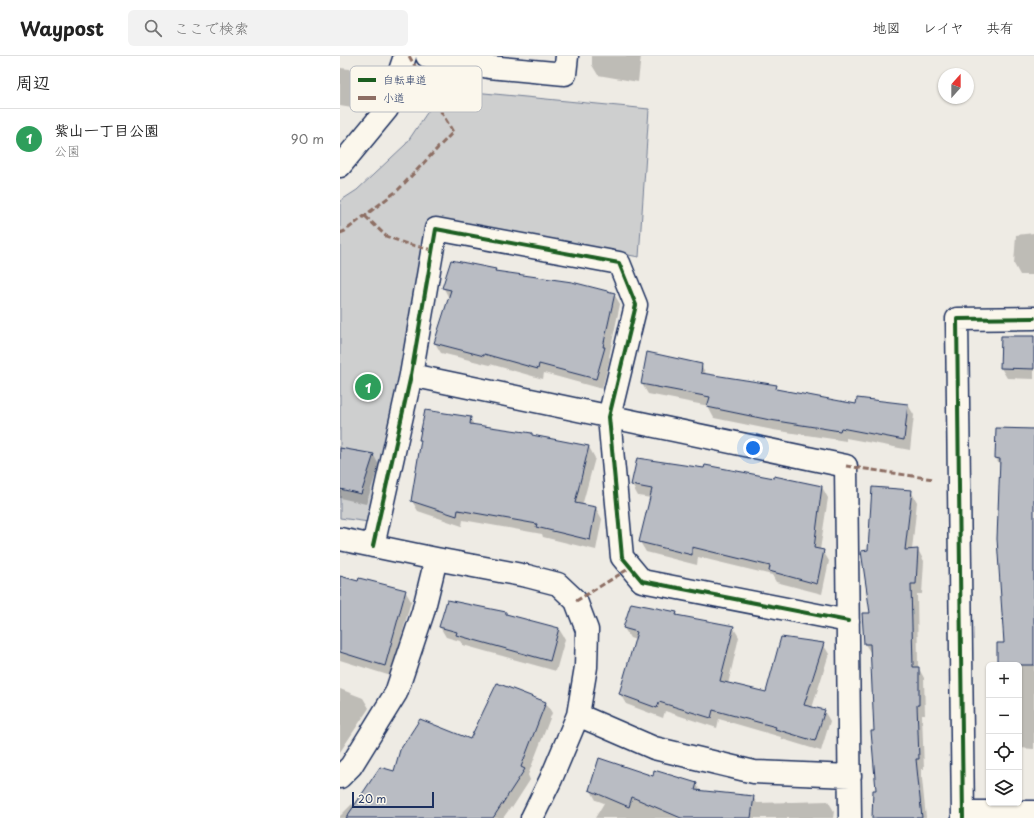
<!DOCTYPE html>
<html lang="ja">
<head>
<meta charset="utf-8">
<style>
	body { margin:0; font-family:"Playpen Sans","Klee One",sans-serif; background:#f2f2f2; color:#222 }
	.controls { position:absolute; right:12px; bottom:12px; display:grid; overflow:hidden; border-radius:6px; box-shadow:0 1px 3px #0004 }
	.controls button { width:36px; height:36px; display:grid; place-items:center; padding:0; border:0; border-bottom:1px solid #e0e0e0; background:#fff; color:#222; font:20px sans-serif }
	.compass { position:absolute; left:598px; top:12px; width:36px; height:36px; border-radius:50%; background:#fff; box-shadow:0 1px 3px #0004; rotate:21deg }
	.scale { position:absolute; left:12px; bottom:10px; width:82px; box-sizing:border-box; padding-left:4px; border:2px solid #1b2f5e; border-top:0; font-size:11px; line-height:14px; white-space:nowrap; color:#1b2f5e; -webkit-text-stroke:3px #fbf7ec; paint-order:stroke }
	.you { position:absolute; left:413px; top:392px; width:14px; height:14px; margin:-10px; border:3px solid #fff; border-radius:50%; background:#1a73e8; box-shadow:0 0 0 6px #1a73e833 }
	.badge { display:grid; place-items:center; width:26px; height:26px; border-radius:50%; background:#d93025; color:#fff; font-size:13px; font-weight:700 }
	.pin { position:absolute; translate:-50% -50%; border:2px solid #fff; box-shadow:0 1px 4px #0006 }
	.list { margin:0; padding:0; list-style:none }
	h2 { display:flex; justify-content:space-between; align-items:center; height:52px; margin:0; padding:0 16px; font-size:17px }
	h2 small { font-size:13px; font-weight:400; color:#767676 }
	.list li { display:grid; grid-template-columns:26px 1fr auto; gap:12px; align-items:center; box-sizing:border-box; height:60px; padding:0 16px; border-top:1px solid #e0e0e0 }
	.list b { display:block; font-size:15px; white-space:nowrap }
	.list p { margin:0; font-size:13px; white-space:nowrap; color:#767676 }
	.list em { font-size:13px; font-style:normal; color:#767676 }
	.icon { flex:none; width:22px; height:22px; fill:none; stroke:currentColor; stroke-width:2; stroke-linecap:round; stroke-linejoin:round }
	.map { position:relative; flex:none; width:694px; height:762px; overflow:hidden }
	header { display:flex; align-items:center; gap:24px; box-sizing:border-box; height:56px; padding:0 20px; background:#fff; border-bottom:1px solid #e0e0e0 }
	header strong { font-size:19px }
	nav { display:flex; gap:22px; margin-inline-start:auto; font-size:14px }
	.search { width:280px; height:36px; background:#f2f2f2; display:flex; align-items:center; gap:10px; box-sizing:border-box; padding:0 14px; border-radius:6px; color:#767676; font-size:15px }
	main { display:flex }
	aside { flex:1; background:#fff }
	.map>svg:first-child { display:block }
</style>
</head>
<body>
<header>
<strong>Waypost</strong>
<div class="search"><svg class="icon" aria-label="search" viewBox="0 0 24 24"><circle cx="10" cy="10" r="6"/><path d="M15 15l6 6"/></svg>ここで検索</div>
<nav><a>地図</a><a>レイヤ</a><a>共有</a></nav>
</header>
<main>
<aside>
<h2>周辺<small></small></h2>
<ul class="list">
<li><span class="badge" style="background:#2e9e5b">1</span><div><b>紫山一丁目公園</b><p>公園</p></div><em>90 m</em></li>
</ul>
</aside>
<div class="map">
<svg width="694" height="762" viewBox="0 0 694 762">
	<rect width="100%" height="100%" fill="#eeebe4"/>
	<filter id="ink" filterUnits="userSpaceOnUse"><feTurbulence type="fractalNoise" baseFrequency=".025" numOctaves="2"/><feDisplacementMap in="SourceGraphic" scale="8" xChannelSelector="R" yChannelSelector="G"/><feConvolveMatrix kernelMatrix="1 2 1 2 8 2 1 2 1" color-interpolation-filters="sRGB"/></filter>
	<g filter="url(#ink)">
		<!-- green -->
		<path fill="#cecfcf" stroke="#747f96" d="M103 33 309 53 299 201 109 165 91 166 29 466 0 462V145L17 134 66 88Z"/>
		<!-- shadow -->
		<path fill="#0003" d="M252 0H301L298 26 258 19 252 9Z
			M0 12 10 13 16 23 12 52 0 50Z
			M694 177V219H680L674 208 676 179Z
			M155 214 157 216 274 238 280 248 269 301 270 302 262 333 204 317 203 323 150 308V309L101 297 95 287 109 242 103 231Z
			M694 281V323L667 322 661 312Z
			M361 309 367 319 436 330 438 334 517 349H568L574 359 570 394 506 382V385L433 374 374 362 368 351 369 350 308 338 302 328Z
			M130 362 134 369 192 378 193 380 249 391 255 402 242 450 256 452 262 463 256 494 203 481 202 478 123 464 122 470 78 455 72 445 82 387 80 383Z
			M694 374V693L679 692V609H658L666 588 661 411 656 402Z
			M0 393 33 398 39 409 26 448 0 442Z
			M292 429 482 431 488 442 480 494 483 495 489 505 482 538 436 526 432 519 358 501 357 509 306 496 300 486 311 442 298 440Z
			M571 435 577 446 572 494H578L584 505 582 538H577L578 611 584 622 585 659H582L584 713H581L586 762H533L537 735 532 599 525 588 523 558H532L529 495Z
			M0 521 65 535 71 545 51 620 0 604Z
			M291 548 337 557 339 561 393 571 399 581 388 628 427 637 483 588 489 598 472 652 484 655 490 665 481 695 442 683 441 681 379 663 377 672 325 655 323 662 286 648 280 638 296 584 290 582 284 572Z
			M167 560 219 573 225 583 216 615 123 589 120 585 106 581 100 571Z
			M0 633 23 642 29 652 0 696Z
			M206 647 212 657 188 719 190 724 172 752 171 751 163 762H70L54 716 131 684Z
			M313 721 356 727 361 736 413 741 417 747 488 745 494 755 493 762H255L264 747 256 744 250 733Z
			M12 748 23 756 29 762H0V760Z"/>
		<!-- building -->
		<path fill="#b9bcc3" stroke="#1b2f5e" d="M111 204 156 213 155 215 232 226 275 237 263 291H265L256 323 199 308 198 313 144 298V300L94 287 111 234 102 232Z
			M661 280H694V313L660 312Z
			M307 296 362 308 361 317 437 329 436 333 516 348 517 342 568 348 564 384 501 372 500 375 430 364 367 351 370 341 301 328Z
			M85 354 131 361 130 368 192 377V379L249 390 235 447 256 451 250 484 196 471 197 468 118 454 117 460 71 445 81 384H79Z
			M656 372 694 373V609H657V587H664L657 483 660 403 655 402Z
			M0 392 34 398 21 438 0 433Z
			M297 402 364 412 365 409 434 422V420L482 430 474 492 484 494 477 528 429 515 430 510 352 491V499L299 486 312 433 291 429Z
			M532 431 572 434 565 494 578 493 576 528H571L573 611H579V649H577L579 703H576L582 762H532L533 734H536L531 675H534L530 588H524L522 557H530L521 495 528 494Z
			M0 520 18 525 19 522 66 534 45 610 0 596Z
			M107 544 166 556V558L219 572 210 605 116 579 117 576 99 571Z
			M291 547 337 556 336 559 394 570 380 625 426 636 441 581 484 587 464 649 485 654 475 685 435 673 436 671 373 654 371 662 319 646 317 652 279 638 297 576 283 572Z
			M157 627 206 646 181 711 185 713 153 762H6L40 711 54 715 60 694 80 663 130 683Z
			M259 702 313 720 314 714 357 727 355 734 414 740 411 762H341L292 741 289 751 249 734Z"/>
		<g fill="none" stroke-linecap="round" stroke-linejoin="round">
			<!-- minor casing -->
			<g stroke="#1b2f5e" stroke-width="25">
				<path id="minor" d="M87 0 149 11 225 18 227 0
					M0 110 47 53 65 0
					M71 319 506 410 510 762
					M0 483 96 503 187 520 218 528 236 545 247 574 246 611 238 659 211 723 192 762
					M33 490 71 319 96 173 279 207 296 249 269 361 282 501 302 525 508 565
					M238 659 314 692 414 716 510 720
					M0 721 11 710 56 637 83 556 96 503
					M623 756H694
					M623 762 617 263 694 262"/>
			</g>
			<!-- minor -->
			<use href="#minor" stroke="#fbf7ec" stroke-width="22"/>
			<!-- quiet -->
			<path stroke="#8d6e63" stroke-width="3" stroke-dasharray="6 3" stroke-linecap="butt" d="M25 160 46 180 64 187 92 194
				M0 177 5 175 58 134 113 76 69 0
				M506 410 593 423
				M236 545 290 512"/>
			<!-- cycleway casing -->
			<g stroke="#fbf7ec" stroke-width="6">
				<path id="cycleway" d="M33 490 71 319 96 173 279 207 296 249 269 361 282 501 302 525 508 565
					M623 762 617 263 694 262"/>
			</g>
			<!-- cycleway -->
			<use href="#cycleway" stroke="#1b5e20" stroke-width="4"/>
		</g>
	</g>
	<!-- legend -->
	<rect x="10" y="10" width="132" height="46" rx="6" fill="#fbf7ec" stroke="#b8bbc1" stroke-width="1"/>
	<rect x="18" y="22" width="18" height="4" fill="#1b5e20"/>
	<rect x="18" y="40" width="18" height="4" fill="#8d6e63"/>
	<g font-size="11" fill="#1b2f5e">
		<text x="43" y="28">自転車道</text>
		<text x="43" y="46">小道</text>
	</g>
</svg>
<div class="controls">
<button>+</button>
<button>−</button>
<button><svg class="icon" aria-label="locate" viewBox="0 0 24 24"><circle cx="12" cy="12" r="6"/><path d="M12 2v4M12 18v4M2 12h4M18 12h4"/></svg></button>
<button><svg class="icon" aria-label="layers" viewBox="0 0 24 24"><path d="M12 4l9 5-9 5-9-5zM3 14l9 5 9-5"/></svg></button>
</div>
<svg class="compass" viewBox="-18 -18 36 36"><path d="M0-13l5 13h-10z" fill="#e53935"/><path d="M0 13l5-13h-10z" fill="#767676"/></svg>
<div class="scale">20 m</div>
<div class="you"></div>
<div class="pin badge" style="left:28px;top:331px;background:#2e9e5b">1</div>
</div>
</main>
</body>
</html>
